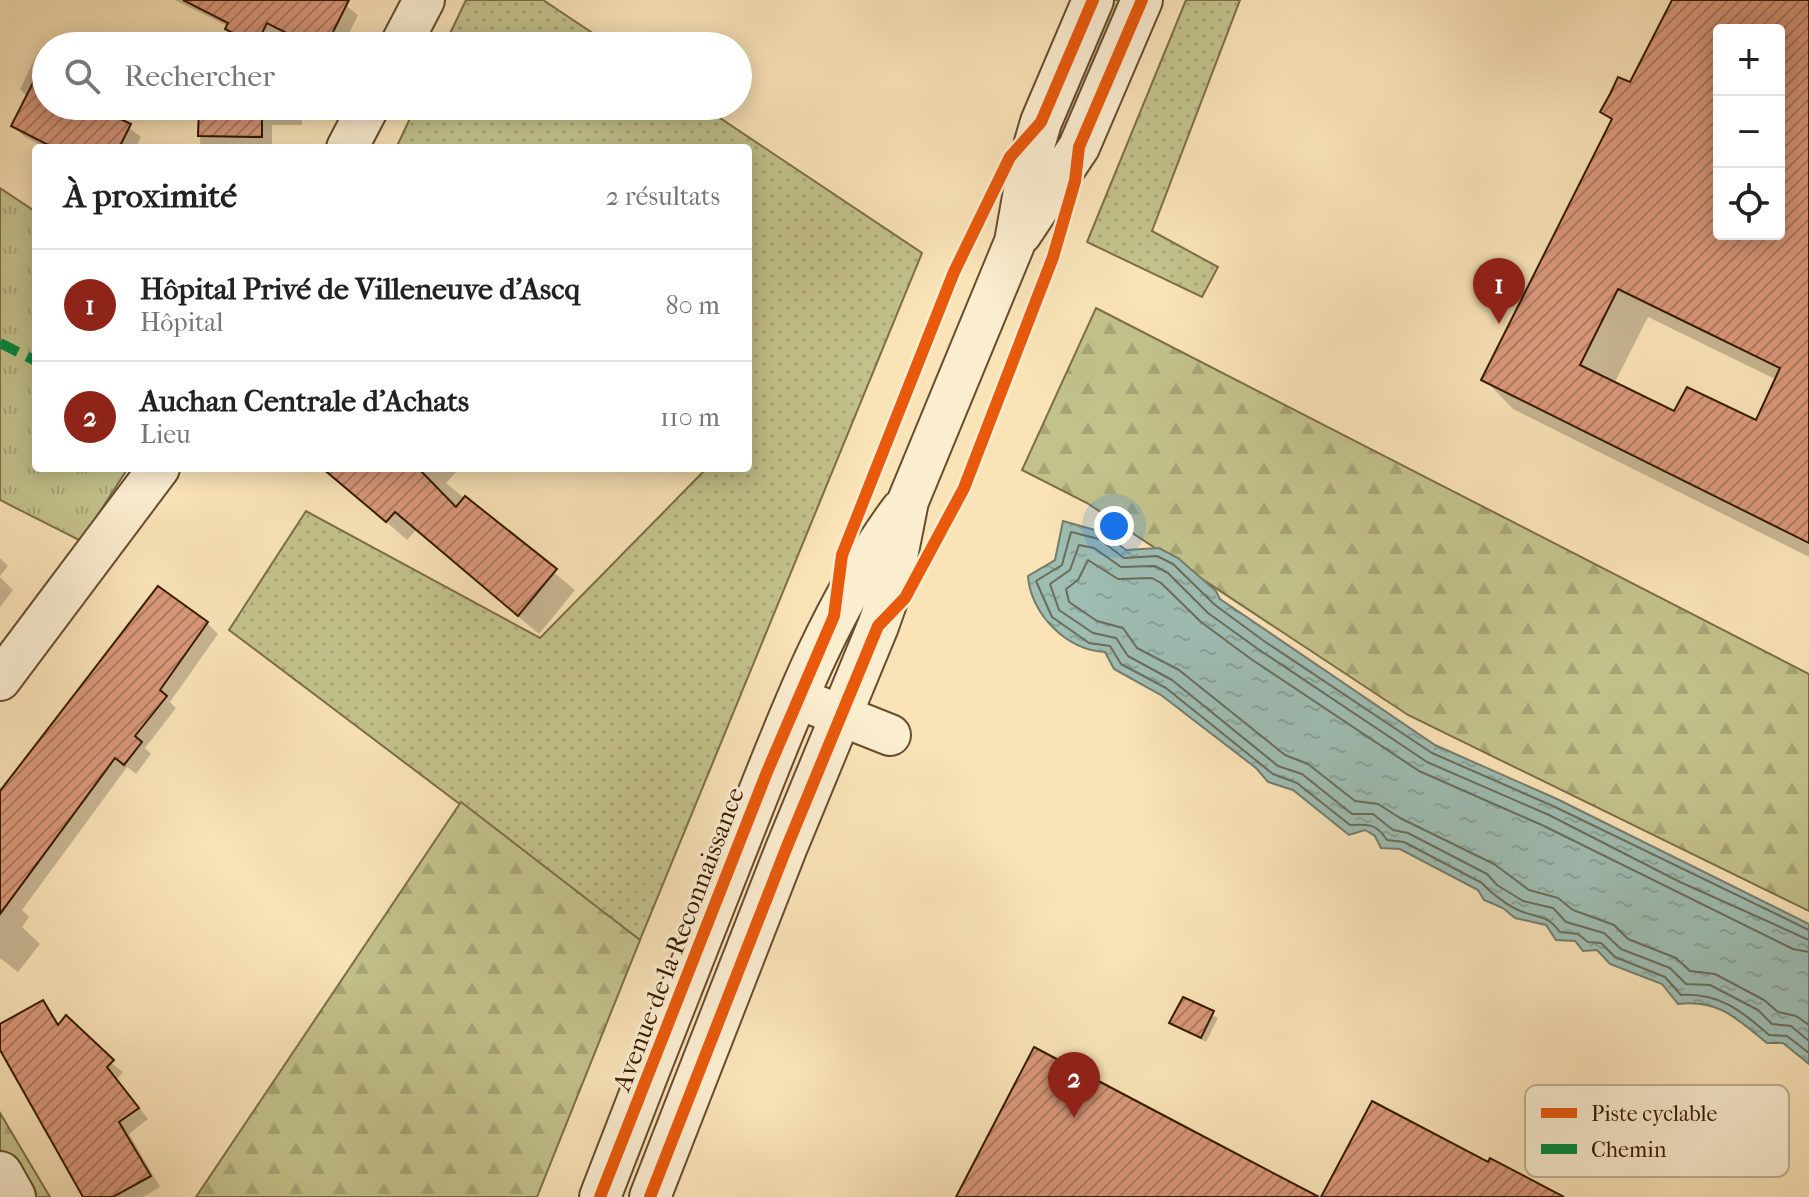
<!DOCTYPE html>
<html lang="fr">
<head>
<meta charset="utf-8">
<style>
	body { margin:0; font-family:"IM FELL French Canon",serif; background:#f2f2f2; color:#222 }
	.controls { position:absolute; right:24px; top:24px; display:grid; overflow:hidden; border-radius:8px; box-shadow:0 4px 20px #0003 }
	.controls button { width:72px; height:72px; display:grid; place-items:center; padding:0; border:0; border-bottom:2px solid #e0e0e0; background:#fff; color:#222; font:40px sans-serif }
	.you { position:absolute; left:1114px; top:526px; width:28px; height:28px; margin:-20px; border:6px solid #fff; border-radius:50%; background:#1a73e8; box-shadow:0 0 0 12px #1a73e833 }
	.badge { display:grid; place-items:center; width:52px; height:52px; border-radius:50%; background:#8f2418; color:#fff; font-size:26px; font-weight:700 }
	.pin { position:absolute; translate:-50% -66px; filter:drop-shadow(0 2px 4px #0008) }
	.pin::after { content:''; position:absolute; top:42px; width:28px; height:24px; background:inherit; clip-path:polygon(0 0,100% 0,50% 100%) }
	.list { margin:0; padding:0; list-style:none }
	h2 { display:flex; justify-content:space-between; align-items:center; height:104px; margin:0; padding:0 32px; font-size:34px }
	h2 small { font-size:26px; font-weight:400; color:#767676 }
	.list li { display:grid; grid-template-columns:52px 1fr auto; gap:24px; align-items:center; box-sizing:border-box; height:112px; padding:0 32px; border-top:2px solid #e0e0e0 }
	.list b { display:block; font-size:30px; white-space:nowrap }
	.list p { margin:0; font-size:26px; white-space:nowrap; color:#767676 }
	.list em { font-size:26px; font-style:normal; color:#767676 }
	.icon { flex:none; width:44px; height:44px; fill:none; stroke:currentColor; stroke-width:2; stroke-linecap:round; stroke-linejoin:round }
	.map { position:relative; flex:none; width:1809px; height:1197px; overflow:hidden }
	.search { position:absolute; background:#fff; box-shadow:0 4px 20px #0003; left:32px; top:32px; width:720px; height:88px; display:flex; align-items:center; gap:20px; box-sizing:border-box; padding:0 28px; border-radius:44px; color:#767676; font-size:30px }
	.panel { position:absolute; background:#fff; box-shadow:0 4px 20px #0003; left:32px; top:144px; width:720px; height:328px; border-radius:8px }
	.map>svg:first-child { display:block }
</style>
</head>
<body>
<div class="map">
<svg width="1809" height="1197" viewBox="0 0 1809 1197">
	<defs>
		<pattern id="grass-dots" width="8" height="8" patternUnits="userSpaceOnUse" patternTransform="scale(2)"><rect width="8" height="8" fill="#c3c28b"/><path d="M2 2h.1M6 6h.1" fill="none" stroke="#a8a676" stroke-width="1.8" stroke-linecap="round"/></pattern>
		<pattern id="forest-firs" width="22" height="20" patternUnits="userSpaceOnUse" patternTransform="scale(2)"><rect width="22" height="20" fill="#c3c28b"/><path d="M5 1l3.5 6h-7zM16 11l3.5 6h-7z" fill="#a8a676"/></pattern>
		<pattern id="park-tufts" width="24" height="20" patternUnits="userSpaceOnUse" patternTransform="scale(2)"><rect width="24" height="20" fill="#c3c28b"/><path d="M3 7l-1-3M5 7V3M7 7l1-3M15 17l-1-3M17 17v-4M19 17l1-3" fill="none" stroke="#a8a676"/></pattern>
		<pattern id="water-ripples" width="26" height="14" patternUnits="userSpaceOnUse" patternTransform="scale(2)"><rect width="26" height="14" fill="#9ebdb3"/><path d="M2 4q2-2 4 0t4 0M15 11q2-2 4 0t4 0" fill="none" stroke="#89a298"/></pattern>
		<pattern id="building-hatch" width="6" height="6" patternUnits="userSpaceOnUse" patternTransform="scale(2)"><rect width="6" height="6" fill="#d9987b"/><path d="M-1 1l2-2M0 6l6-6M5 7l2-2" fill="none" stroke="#b17b62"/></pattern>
	</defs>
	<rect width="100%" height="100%" fill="#f9e3b7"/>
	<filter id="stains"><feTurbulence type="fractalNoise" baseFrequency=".0025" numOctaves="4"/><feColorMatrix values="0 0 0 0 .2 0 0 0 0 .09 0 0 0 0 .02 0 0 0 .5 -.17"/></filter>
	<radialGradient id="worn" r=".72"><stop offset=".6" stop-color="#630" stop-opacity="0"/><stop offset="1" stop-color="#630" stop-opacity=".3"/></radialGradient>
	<!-- grass -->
	<path fill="url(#grass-dots)" stroke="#7d6e46" stroke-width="2" d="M466 0H543L612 46H444Z
		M1102 0H1131L1050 167 1051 122Z
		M1186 0H1240L1152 231 1218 267 1202 297 1087 242Z
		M416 106H702L922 253 640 940 229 630 306 511 540 638 703 472 698 468H748V148H396Z"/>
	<!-- forest -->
	<path fill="url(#forest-firs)" stroke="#7d6e46" stroke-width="2" d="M1096 308 1809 674V911L1408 715 1087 503 1022 470Z
		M461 802 640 940 537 1197H196Z
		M0 1113 50 1197H0Z"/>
	<!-- park -->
	<path fill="url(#park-tufts)" stroke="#7d6e46" stroke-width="2" d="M0 188 36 212V468H128L81 541 0 500Z"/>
	<!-- water -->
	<path fill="url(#water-ripples)" stroke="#757c6c" stroke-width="2" d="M1063 521 1102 532 1126 550 1159 548 1178 558 1216 591 1220 599 1435 745 1557 799 1809 924V1064L1783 1043H1767C1737 1019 1719 999 1678 1004L1662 984 1610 964 1597 950 1583 951 1575 941 1556 940 1546 925 1515 918 1503 908 1484 900 1478 890 1400 849 1381 848 1375 836 1365 830 1349 835 1293 790 1268 782 1256 768 1161 695 1114 669 1105 652C1067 651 1030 613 1028 576L1055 560Z"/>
	<!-- shadow -->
	<path fill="#0003" fill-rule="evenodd" d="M175 0H339L358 15 343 46H250L239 40 229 27Z
		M1674 0H1809V557L1513 409 1484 379 1613 122 1603 112 1631 85ZM1719 30H1779V234H1719ZM1648 317 1777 380 1757 423 1675 414 1614 384Z
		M39 50 46 53V106H128L120 121 141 137 135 148H46L25 137 13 126 28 97 20 89Z
		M201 106H302V125H272V147L200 148Z
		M325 468H460L446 483 575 590 539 634 416 530 407 540Z
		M0 558 8 566 0 576Z
		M0 577 13 590 0 607Z
		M207 623 218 634 170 702 176 708 145 748 151 754 136 774 127 767 22 910 29 917 22 927 40 944 18 972 0 958V794Z
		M1184 1000 1218 1018 1206 1042 1172 1023Z
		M43 1003 60 1025 123 1072 117 1079 148 1119 129 1134 160 1187 143 1197H85L0 1046V1026Z"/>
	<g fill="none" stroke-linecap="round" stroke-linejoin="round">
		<!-- shore -->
		<path stroke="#6a6c5a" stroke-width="2" d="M1809 930 1553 806 1432 753 1264 641 1215 605 1173 564 1157 556 1124 558 1099 539 1071 532 1062 565 1036 581 1052 617 1089 643 1110 646 1121 664 1166 688 1273 774 1297 783 1350 825C1367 824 1376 823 1387 840L1404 842 1482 883C1490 892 1510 908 1523 912 1541 918 1548 916 1560 932L1578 934 1588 942 1601 943 1615 957 1665 977 1681 995C1719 993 1741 1010 1769 1035L1787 1036 1809 1053
			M1809 940 1680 882 1549 815 1427 762 1258 649 1208 613 1168 573 1155 566 1121 567 1094 548 1079 545 1070 570 1050 584 1059 610 1093 633 1116 638 1128 656 1172 680 1278 766 1302 774 1352 814H1373L1393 830 1408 833 1487 874 1497 885 1523 901 1553 908 1566 922 1604 933 1621 949 1670 968 1686 984 1710 985 1758 1010 1772 1024 1791 1026 1809 1041
			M1809 952 1793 949 1544 826 1419 771 1251 659 1201 622 1161 583 1152 578 1118 579 1088 560 1078 580 1066 589 1069 602 1097 621 1123 628 1137 648 1179 670 1285 755 1308 764 1355 801 1378 804 1400 818 1494 864 1529 890 1558 898 1573 910 1614 925 1628 939 1676 958 1690 971 1715 974 1764 1000 1778 1012 1796 1016 1809 1025"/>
	</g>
	<!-- building -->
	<path fill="url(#building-hatch)" stroke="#371a01" stroke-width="2" fill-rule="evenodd" d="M183 0H349L326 46H312L267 23 256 45 225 29 228 23Z
		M1672 0H1809V543L1481 380 1612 119 1600 112 1610 94 1618 77 1630 82ZM1719 30H1779V234H1719ZM1618 289 1780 368 1756 420 1687 387 1674 411 1580 365Z
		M46 57V106H93L131 124 119 148H54L11 126Z
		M199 106H262V137L198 136Z
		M322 468H418L456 507 465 496 557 569 518 616 395 512 386 522Z
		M158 586 208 622 160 690 167 696 135 736 142 742 124 765 115 758 0 914V791Z
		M1183 997 1214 1011 1201 1038 1169 1023Z
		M43 1000 58 1025 66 1015 114 1060 107 1067 139 1108 119 1122 151 1176 113 1197H83L0 1050V1024Z
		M1034 1047 1180 1124 1319 1197H956Z
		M1372 1101 1488 1162 1490 1158 1564 1197H1321Z"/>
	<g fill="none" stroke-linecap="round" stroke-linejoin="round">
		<!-- minor casing -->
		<g stroke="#684c2e" stroke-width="44">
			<path id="minor" d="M400 46 424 0
				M347 148 369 106
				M1021 234 1079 147 1142 0
				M0 680 159 468
				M817 706 890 735
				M600 1197C644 1082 690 967 735 853 782 735 825 613 901 510
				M650 1197 786 849 878 626 890 592 908 501 1015 242 1029 163 1041 122 1093 0"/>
		</g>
		<!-- tertiary casing -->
		<g stroke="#684c2e" stroke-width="48">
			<path id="tertiary" d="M0 1174 13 1197"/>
		</g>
		<!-- minor -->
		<use href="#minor" stroke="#fbedd0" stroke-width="40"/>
		<!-- tertiary -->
		<use href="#tertiary" stroke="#fbedd0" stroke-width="44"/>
		<!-- quiet -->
		<path stroke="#00873e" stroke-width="10" stroke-dasharray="20 10" stroke-linecap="butt" d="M0 343 36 361"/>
		<!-- cycleway casing -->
		<g stroke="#fbedd0" stroke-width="17">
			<path id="cycleway" d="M600 1197 767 772 834 616 842 555 954 272 1010 157 1041 122 1093 0
				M650 1197 786 849 878 626 905 598 964 488 1053 257 1075 181 1079 147 1142 0"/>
		</g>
		<!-- cycleway -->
		<use href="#cycleway" stroke="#e8590c" stroke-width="12"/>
	</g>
	<g text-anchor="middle" stroke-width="6" stroke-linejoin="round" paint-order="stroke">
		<!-- street labels -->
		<g font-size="26" fill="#371a01" stroke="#fbedd0">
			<text transform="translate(678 939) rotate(-69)" y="9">Avenue de la Reconnaissance</text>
		</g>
	</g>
	<!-- legend -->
	<rect x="1525" y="1085" width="264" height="92" rx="12" fill="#fbedd0" stroke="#c0ae92" stroke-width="2"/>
	<rect x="1541" y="1108" width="36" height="10" fill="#e8590c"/>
	<rect x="1541" y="1144" width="36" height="10" fill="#00873e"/>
	<g font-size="22" fill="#371a01">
		<text x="1591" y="1121">Piste cyclable</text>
		<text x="1591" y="1157">Chemin</text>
	</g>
	<rect width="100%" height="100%" filter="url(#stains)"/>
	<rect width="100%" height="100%" fill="url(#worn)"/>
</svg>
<div class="controls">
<button>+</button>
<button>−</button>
<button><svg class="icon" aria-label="locate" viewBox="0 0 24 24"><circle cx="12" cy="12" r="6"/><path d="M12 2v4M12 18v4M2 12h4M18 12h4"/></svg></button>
</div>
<div class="you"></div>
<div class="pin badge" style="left:1499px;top:324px">1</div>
<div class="pin badge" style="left:1074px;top:1118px">2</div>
<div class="search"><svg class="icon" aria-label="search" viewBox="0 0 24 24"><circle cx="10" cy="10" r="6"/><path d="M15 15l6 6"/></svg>Rechercher</div>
<section class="panel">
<h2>À proximité<small>2 résultats</small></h2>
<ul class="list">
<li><span class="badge">1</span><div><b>Hôpital Privé de Villeneuve d'Ascq</b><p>Hôpital</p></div><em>80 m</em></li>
<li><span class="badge">2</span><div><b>Auchan Centrale d'Achats</b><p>Lieu</p></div><em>110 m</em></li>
</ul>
</section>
</div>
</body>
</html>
